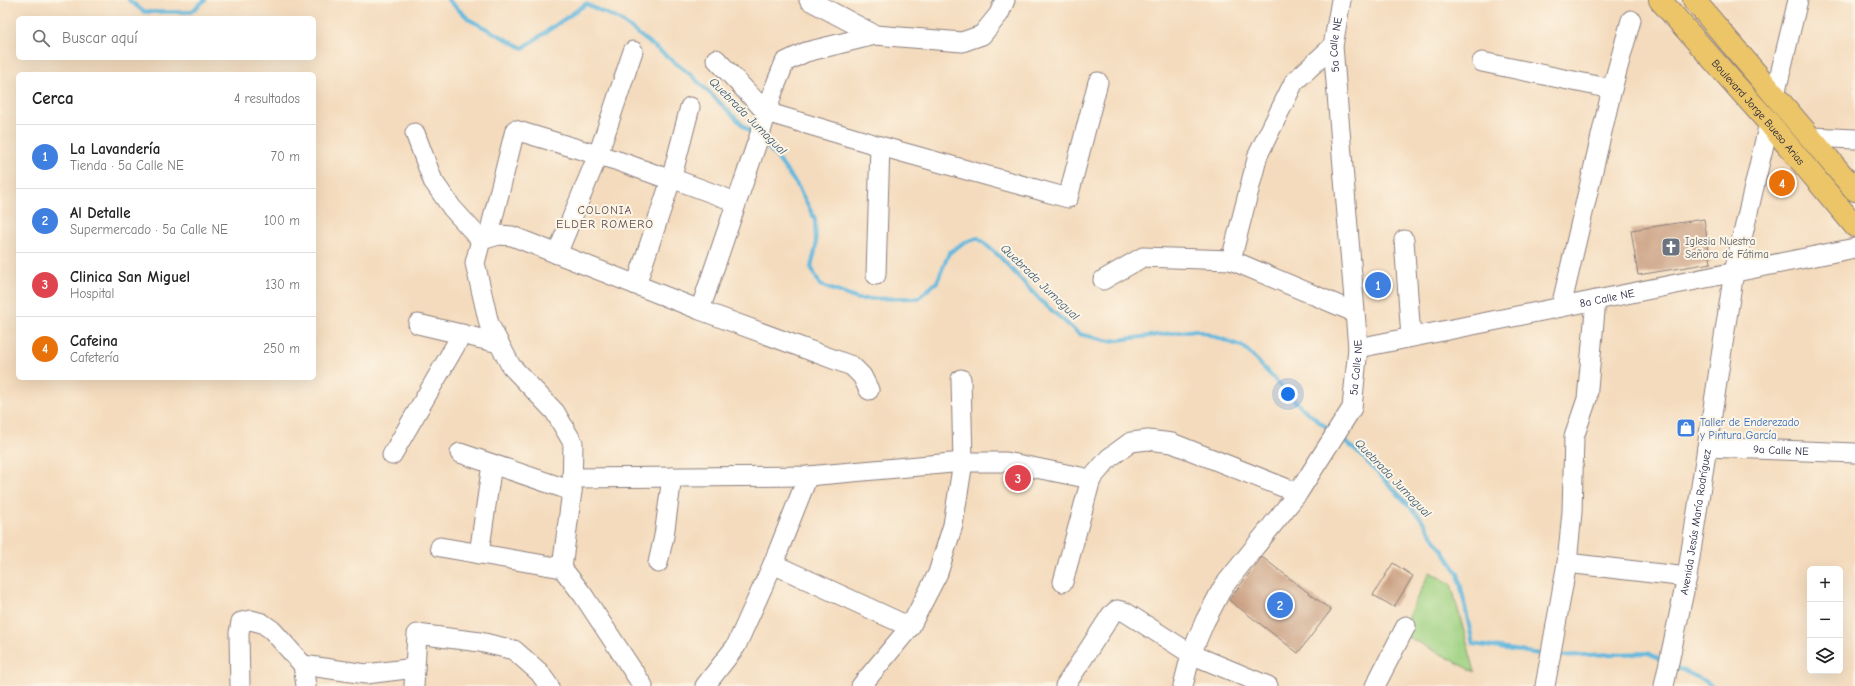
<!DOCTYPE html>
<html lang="es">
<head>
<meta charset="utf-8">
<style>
	body { margin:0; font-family:"Comic Neue",sans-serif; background:#f6f6f6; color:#222 }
	.controls { position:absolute; right:12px; bottom:12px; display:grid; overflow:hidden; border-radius:6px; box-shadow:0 4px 16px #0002 }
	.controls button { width:36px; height:36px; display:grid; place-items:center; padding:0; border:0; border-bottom:1px solid #e0e0e0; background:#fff; color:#222; font:20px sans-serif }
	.you { position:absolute; left:1288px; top:394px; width:14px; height:14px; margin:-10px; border:3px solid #fff; border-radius:50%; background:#1a73e8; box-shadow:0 0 0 6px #1a73e833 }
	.badge { display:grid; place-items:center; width:26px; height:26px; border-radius:50%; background:#b45309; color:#fff; font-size:13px; font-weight:700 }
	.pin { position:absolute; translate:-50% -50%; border:2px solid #fff; box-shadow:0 1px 4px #0006 }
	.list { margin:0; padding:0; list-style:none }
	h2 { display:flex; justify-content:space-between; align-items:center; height:52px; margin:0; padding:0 16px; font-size:17px }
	h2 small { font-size:13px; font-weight:400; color:#767676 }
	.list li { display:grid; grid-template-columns:26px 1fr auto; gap:12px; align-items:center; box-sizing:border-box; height:64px; padding:0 16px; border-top:1px solid #e0e0e0 }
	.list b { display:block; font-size:15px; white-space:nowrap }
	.list p { margin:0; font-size:13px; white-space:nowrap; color:#767676 }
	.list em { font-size:13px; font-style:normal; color:#767676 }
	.icon { flex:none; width:22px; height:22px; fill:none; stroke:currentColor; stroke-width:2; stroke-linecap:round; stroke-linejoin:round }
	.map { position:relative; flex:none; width:1855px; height:686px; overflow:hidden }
	.search { position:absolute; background:#fff; box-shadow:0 4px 16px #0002; left:16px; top:16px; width:300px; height:44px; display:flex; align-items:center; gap:10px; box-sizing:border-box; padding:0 14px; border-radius:6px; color:#767676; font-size:15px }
	.panel { position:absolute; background:#fff; box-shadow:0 4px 16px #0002; left:16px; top:72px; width:300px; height:308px; border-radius:6px }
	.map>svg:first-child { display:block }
</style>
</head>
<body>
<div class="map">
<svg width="1855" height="686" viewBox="0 0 1855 686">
	<rect width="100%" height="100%" fill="#fcf5e5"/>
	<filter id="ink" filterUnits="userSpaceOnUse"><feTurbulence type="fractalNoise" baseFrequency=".025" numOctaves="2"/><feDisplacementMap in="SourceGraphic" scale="8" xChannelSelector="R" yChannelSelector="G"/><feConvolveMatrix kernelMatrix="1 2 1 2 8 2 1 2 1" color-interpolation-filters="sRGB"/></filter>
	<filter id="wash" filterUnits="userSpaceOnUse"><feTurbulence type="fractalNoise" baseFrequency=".012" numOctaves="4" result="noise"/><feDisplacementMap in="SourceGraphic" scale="16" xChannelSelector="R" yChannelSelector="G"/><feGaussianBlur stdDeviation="0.9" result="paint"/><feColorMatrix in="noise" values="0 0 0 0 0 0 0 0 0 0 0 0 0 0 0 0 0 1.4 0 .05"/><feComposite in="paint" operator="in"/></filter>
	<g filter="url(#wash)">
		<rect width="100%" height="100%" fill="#f4dbbd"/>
		<!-- green -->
		<path fill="#9dd181" stroke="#607a5e" d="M1430 572 1451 584 1475 672 1406 636V620Z"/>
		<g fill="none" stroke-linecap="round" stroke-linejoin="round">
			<!-- stream -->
			<path stroke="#62b8de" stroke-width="4" d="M129 0 144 12H191L205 0
				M288 0H318
				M448 0 470 20 523 48 586 4 620 20 691 75 753 135
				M763 143 774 154 797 185 815 219 816 247 811 267 820 285 858 299 918 298 937 282 949 253 963 243 978 238 999 256 1042 302 1079 334 1110 341 1196 330 1244 347 1300 406 1331 431
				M1340 437 1361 455 1420 517 1458 573 1473 644 1546 655
				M1555 656 1648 653 1664 661
				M1674 666 1705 681 1712 686"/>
		</g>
		<g id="blocks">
			<!-- building -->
			<path fill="#cba083" d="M1704 219 1711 263 1638 275 1631 230Z
				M1262 557 1331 610 1298 653 1229 600Z
				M1393 563 1413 576 1394 607 1373 595Z"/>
		</g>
	</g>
	<g filter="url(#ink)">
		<use href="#blocks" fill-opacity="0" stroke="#8b7e7c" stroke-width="1"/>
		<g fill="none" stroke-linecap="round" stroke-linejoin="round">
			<!-- minor casing -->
			<g stroke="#8b7e7c" stroke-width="21">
				<g id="minor">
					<path d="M809 0 875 35"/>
					<path d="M716 59 766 112 880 146 1068 198 1098 82"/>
					<path d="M1482 62 1612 89"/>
					<path d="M1775 95 1798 0"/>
					<path d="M415 133 433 181 452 208 481 240"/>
					<path d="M1811 137 1855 139"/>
					<path d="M488 238 515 130 618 161 671 180 690 107"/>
					<path d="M1404 240 1411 337"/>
					<path d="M557 254 598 155 633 51"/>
					<path d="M1231 260 1258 155 1294 82 1333 46"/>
					<path d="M876 275 880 146"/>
					<path d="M1103 280 1143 257 1231 260 1354 312"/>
					<path d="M636 285 671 180 674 179 736 202"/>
					<path d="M1561 307 1612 89 1631 20"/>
					<path d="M700 310 852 366 862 376 869 390"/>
					<path d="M418 324 499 343"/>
					<path id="s1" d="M1358 348 1855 248"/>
					<path id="s2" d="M1707 447 1855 453"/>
					<path d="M460 453 572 491"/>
					<path d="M392 455 462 334"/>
					<path d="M573 478 808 476 963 462H1006L1091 479 1109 458 1131 442 1148 440 1172 443 1298 493"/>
					<path d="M440 547 562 568 583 595 643 686"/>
					<path d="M479 554 492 464"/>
					<path d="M658 563 664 536 672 477"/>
					<path d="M1567 563 1687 577"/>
					<path d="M773 564 910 627"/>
					<path d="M562 568 572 491 573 443 555 412 511 366 489 324 475 263 481 240 499 235 512 236 700 310 762 128 772 94 785 62 806 52 875 35 962 42 982 35 999 14 1005 0"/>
					<path d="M1063 582 1091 479"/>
					<path d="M303 665 366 674 415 668"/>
					<path d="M240 686 239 633 241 622 251 620 262 623 272 630 303 665 306 686"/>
					<path d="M414 686 417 634 480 642 514 650 539 672 549 686"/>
					<path d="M705 686 736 646 773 564 808 476"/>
					<path d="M861 686 910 627 938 573 953 525 963 462 961 379"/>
					<path d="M1065 686 1111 615 1117 610 1125 612 1191 654 1268 686"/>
					<path id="s3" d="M1183 686 1191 654 1205 621 1223 587 1298 493 1352 408 1358 348 1333 46 1341 0"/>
					<path d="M1375 686 1406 626"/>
					<path d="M1545 686 1567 563 1572 512 1574 437 1587 399 1596 300"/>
					<path id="s4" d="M1664 686 1687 577 1734 272 1769 123"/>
				</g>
			</g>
			<!-- major casing -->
			<g stroke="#8b7e7c" stroke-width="24">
				<g id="major">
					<path id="s5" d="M1660 0 1769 123 1855 226"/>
					<path d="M1694 0 1855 190"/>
				</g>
			</g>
			<!-- minor -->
			<use href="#minor" stroke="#fff" stroke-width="19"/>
			<!-- major -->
			<use href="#major" stroke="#ecc569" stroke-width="22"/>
		</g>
	</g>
	<!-- icons -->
	<defs>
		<g id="church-square" transform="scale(1)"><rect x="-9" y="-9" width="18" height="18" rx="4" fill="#6b7280" stroke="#fcf5e5"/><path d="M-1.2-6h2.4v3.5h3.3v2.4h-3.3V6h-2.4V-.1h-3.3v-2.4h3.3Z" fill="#fff"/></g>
		<g id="shop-square" transform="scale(1)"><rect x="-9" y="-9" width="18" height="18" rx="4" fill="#3f7fe0" stroke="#fcf5e5"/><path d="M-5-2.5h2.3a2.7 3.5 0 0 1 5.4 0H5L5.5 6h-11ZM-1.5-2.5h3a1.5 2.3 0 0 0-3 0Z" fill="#fff"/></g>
	</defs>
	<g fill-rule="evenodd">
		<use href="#church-square" x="1671" y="247"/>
		<use href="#shop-square" x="1686" y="428"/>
	</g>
	<g text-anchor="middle" stroke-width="4" stroke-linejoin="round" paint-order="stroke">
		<!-- street labels -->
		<g font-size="11" fill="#22223b" stroke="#fcf5e5">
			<text dy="4" stroke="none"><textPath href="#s3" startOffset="693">5a Calle NE</textPath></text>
			<text dy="4" stroke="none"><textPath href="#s5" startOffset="149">Boulevard Jorge Bueso Arias</textPath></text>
			<text dy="4" stroke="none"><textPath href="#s1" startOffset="254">8a Calle NE</textPath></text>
			<text dy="4" stroke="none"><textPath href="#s3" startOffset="369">5a Calle NE</textPath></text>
			<text dy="4" stroke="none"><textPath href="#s2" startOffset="74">9a Calle NE</textPath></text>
			<text dy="4" stroke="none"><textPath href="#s4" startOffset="167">Avenida Jesús María Rodríguez</textPath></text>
		</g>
		<!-- worship labels -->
		<g font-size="11" fill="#5b616d" stroke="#fcf5e5" text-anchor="start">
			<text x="1685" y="245">Iglesia Nuestra<tspan x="1685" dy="13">Señora de Fátima</tspan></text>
		</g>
		<!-- shop labels -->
		<g font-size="11" fill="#366cbe" stroke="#fcf5e5" text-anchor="start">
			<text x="1700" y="426">Taller de Enderezado<tspan x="1700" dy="13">y Pintura García</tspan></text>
		</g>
		<!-- water labels -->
		<g font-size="12" font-style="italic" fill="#385674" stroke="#fcf5e5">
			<text transform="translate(748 116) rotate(45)" y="4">Quebrada Jumagual</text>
			<text transform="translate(1040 282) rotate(44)" y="4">Quebrada Jumagual</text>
			<text transform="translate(1393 478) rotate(46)" y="4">Quebrada Jumagual</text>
		</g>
		<!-- neighbourhood labels -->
		<g font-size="12" letter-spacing="1" fill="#5d4e54" stroke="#fcf5e5">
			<text x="605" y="214">COLONIA<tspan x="605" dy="14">ELDER ROMERO</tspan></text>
		</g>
	</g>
</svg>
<div class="controls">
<button>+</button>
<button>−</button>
<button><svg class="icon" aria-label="layers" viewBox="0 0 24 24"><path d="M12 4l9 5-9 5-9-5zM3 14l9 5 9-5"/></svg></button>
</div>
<div class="you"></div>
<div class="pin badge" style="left:1378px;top:285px;background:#3f7fe0">1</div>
<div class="pin badge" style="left:1280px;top:605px;background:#3f7fe0">2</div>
<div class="pin badge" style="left:1018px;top:478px;background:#e0444e">3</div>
<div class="pin badge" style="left:1782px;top:183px;background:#e8710a">4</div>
<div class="search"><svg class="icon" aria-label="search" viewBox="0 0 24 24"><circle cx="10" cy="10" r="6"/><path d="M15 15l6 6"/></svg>Buscar aquí</div>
<section class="panel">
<h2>Cerca<small>4 resultados</small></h2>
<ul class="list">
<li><span class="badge" style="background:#3f7fe0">1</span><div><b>La Lavandería</b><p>Tienda · 5a Calle NE</p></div><em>70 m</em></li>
<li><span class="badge" style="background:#3f7fe0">2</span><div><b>Al Detalle</b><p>Supermercado · 5a Calle NE</p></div><em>100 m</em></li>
<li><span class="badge" style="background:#e0444e">3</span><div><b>Clinica San Miguel</b><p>Hospital</p></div><em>130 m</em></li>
<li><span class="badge" style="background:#e8710a">4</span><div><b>Cafeina</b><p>Cafetería</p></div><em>250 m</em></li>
</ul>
</section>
</div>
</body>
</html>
